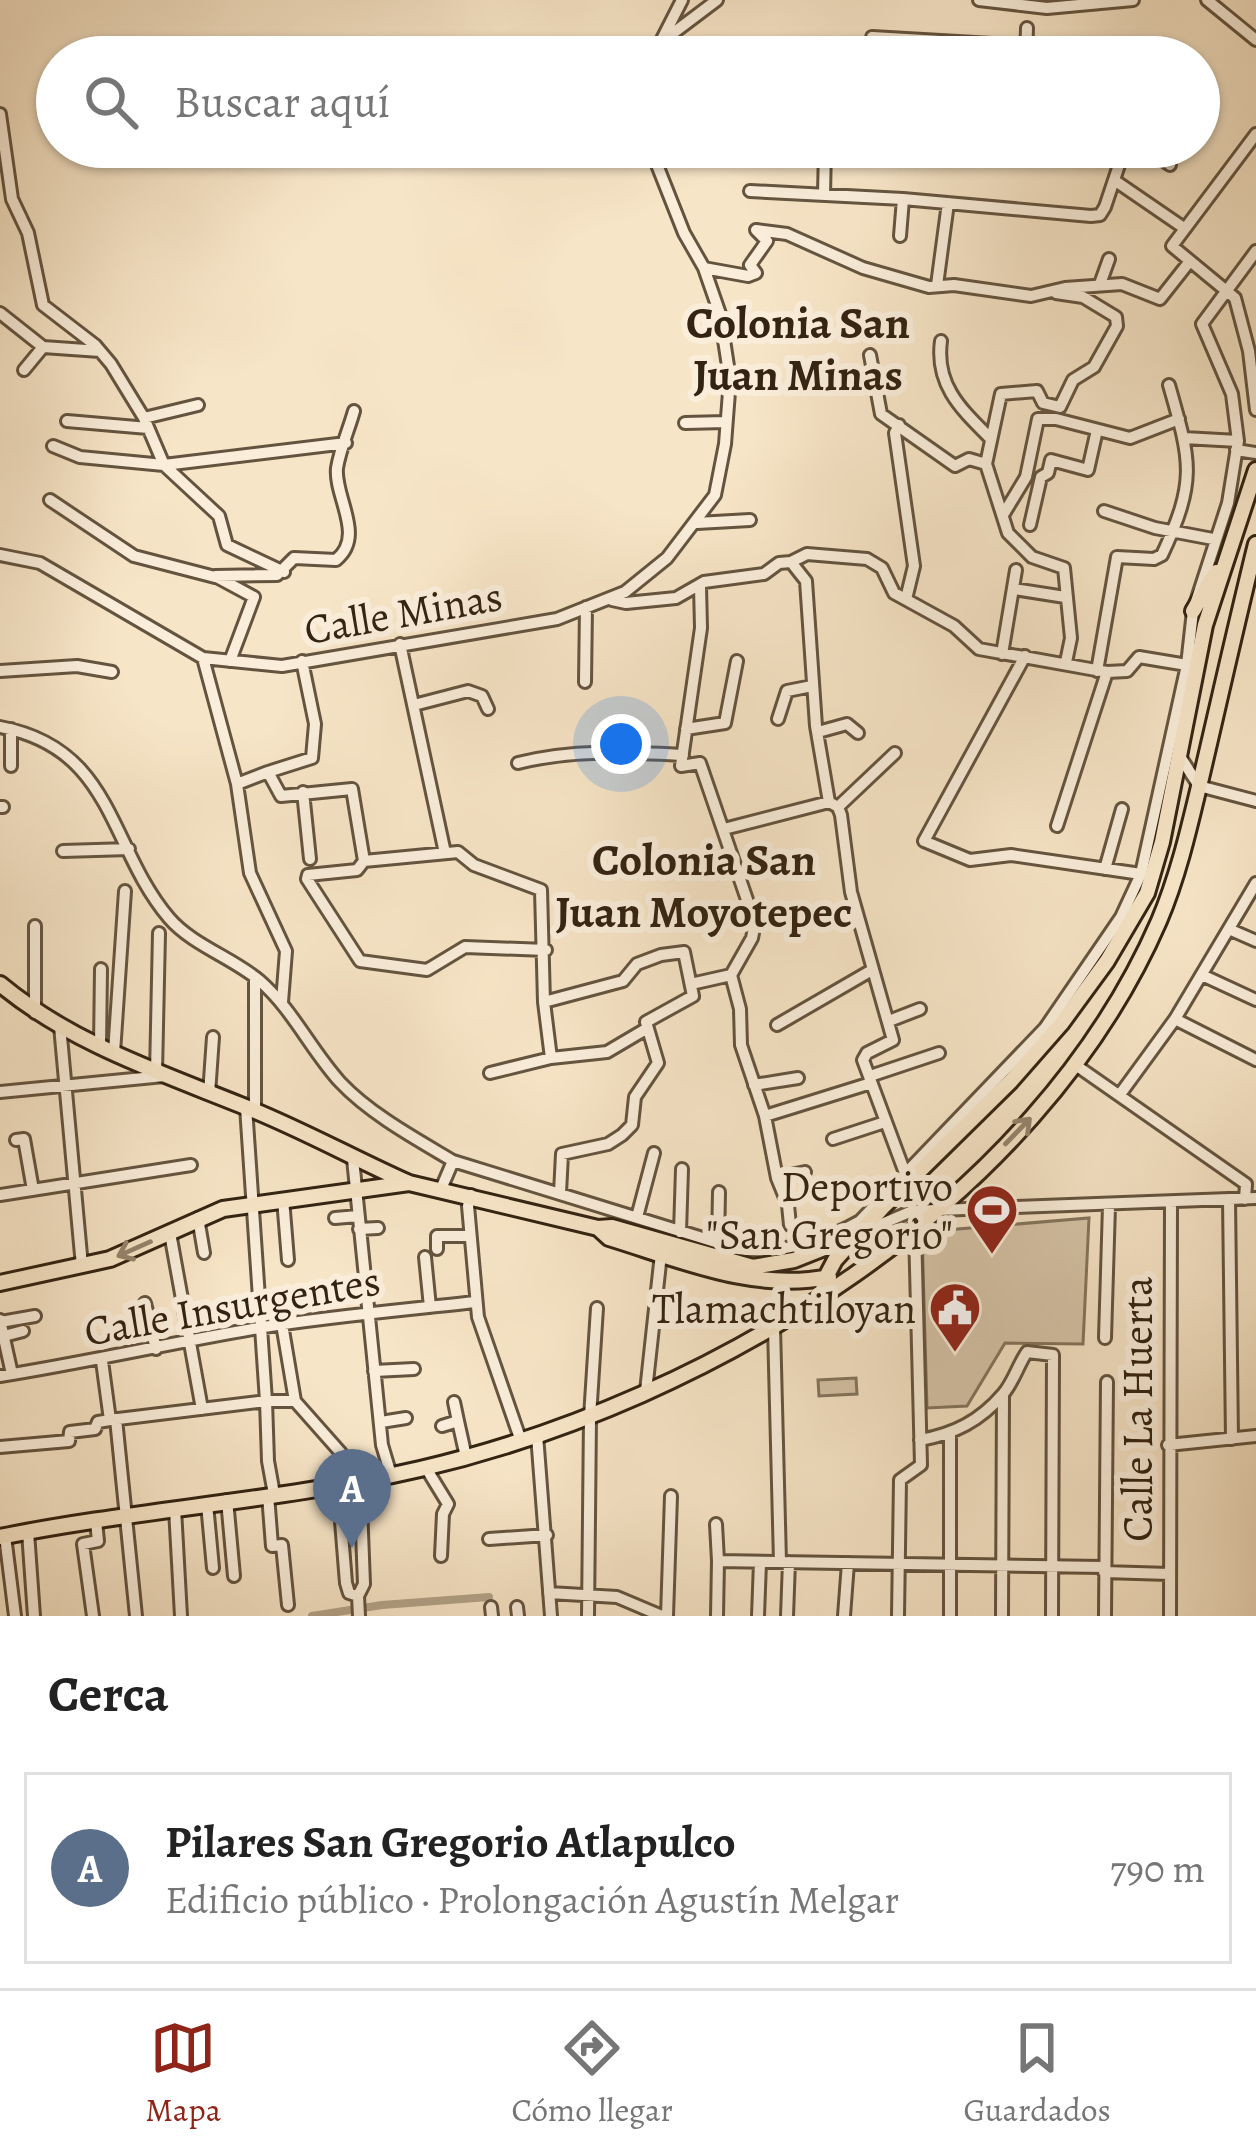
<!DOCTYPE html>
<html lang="es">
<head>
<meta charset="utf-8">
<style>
	body { margin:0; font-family:Alegreya,serif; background:#f2f2f2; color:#222 }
	.you { position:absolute; left:621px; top:744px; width:42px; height:42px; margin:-30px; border:9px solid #fff; border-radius:50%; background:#1a73e8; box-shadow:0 0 0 18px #1a73e833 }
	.badge { display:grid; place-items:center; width:78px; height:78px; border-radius:50%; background:#8f2418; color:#fff; font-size:39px; font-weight:700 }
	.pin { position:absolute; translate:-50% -99px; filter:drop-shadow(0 3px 6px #0008) }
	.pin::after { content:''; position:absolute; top:63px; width:42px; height:36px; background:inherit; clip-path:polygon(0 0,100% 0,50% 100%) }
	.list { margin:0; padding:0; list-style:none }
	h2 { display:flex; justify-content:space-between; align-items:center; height:156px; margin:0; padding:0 48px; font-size:51px }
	h2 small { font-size:39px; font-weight:400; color:#767676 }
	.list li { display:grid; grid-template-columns:78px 1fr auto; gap:36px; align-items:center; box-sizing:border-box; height:192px; margin:0 24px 24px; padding:0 24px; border:3px solid #e0e0e0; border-radius:0px }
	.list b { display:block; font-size:45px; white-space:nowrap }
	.list p { margin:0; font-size:39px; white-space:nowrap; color:#767676 }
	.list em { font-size:39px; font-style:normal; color:#767676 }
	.icon { flex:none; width:66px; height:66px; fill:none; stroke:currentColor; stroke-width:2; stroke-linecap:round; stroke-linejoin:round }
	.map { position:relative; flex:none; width:1256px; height:1616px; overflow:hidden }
	.search { position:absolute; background:#fff; box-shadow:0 3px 9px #0004; left:36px; right:36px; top:36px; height:132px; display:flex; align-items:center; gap:30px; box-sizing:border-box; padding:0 42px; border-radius:66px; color:#767676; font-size:45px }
	.sheet { height:372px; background:#fff }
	nav { display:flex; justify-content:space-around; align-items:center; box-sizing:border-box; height:168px; border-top:3px solid #e0e0e0; background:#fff; font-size:33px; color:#767676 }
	nav a { display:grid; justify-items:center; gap:6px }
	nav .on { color:#8f2418 }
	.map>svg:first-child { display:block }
</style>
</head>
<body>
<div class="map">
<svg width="1256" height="1616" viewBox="0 0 1256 1616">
	<rect width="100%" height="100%" fill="#f7e5c7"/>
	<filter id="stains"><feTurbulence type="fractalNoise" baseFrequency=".00167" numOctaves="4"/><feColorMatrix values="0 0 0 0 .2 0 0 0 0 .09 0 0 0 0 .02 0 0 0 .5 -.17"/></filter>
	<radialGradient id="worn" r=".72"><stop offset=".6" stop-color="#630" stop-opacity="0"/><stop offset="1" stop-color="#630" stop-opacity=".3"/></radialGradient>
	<!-- green -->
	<path fill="#d6c4a8" stroke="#84745d" stroke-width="3" d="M747 147H809V164H746Z
		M1089 1218 1083 1344 1005 1343 967 1406 927 1408 922 1232Z
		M856 1378 857 1394 819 1396 818 1380Z"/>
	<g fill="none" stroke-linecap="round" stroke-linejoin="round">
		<!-- canal -->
		<path stroke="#b4a389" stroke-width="8" d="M312 1616 382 1605 489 1597"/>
		<!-- minor casing -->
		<g stroke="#64543f" stroke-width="16">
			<path id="minor" d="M979 0 1047 8 1133 0
				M1207 0 1256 40
				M872 37 992 44 998 49V57
				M660 43 717 0
				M653 57 682 0
				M1026 57 1027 28
				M0 114 12 199 28 233 43 305 95 345 111 364 144 418 164 465
				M1256 134 1172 246 1235 298 1249 351 1256 410
				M1144 147 1170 165
				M1114 180 1184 228
				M750 191 903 199 1091 216 1100 215 1105 207 1125 147
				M824 195 825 147
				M900 236 903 199
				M704 268 748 276 756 273 750 265 767 241 756 230 787 234 863 268 929 287 954 285 1031 296 1065 288 1122 284 1160 299 1190 261
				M1100 284 1109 259
				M937 285 948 203
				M1056 293 1083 297 1116 317 1117 326 1094 367 1073 380 1060 407 1043 403 1037 391 1001 394 986 464 1008 533 1032 557 1064 568 1071 638 1066 662
				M0 313 43 347
				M941 341C935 385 961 409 990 438
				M870 355 881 414 955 466 969 459 986 464
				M24 370 43 347 100 351
				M144 418 198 405
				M67 421 148 428
				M685 423 726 422
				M899 425 895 433 914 566 906 599
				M1184 438 1238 441
				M53 446 80 457 164 465
				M1236 450 1256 453
				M50 500 134 556 215 577
				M1104 511 1155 528 1213 539
				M1003 515 1026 477 1038 419H1056L1130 438 1179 419
				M697 523 750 520
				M1030 525 1041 477 1048 473 1051 460 1088 470 1097 430
				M0 555 40 563 203 658 282 666 557 619 625 592 667 558 715 495 725 444 730 379 720 314 704 268 684 233 650 147
				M791 562 806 581 816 726 829 802 838 807 841 815 851 892 893 1040 867 1053 863 1060 905 1173
				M284 572 227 545 219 516 164 465 346 443
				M700 586 701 628 681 766 700 763 755 923 752 938 731 975 740 1009 741 1045 765 1116 777 1178 805 1172
				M1014 589 1065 597
				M612 600 626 603 676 598 704 582 764 574 779 563 791 562 807 554 867 559 882 568 894 593 954 626 979 649 1107 672 1127 671 1139 657 1187 665
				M400 644 445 853
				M1002 654 1016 570
				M1025 656 924 841 970 860 1011 855 1141 874
				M203 658 237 784 250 873 286 951 282 1002
				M230 661 254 597 215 576 277 575 294 558 336 560C366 536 334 497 337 468 340 449 349 429 354 411
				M0 671 77 666 112 672
				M1097 671 1117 557 1154 559 1162 555C1197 480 1191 462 1169 385
				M585 682 586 607
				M414 705 468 691 482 696 488 709
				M778 719 787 691 812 686
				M0 727C114 748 108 846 169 918 192 945 233 958 260 981 293 1010 311 1050 340 1082 370 1114 416 1139 453 1161L738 1249C781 1254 823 1242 860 1221L1045 1028 1121 917 1141 874 1187 665 1193 611 1228 503 1238 441 1232 394 1202 324 1256 251
				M686 729 725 723 737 661
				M818 732 847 724 858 733
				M1179 755 1199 786 1256 801
				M518 763C573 749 626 752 683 755
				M11 766V729
				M268 772 312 758 315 724 302 661
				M237 784 268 772 281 796 352 789 364 861
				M303 792 310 859
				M0 807H3
				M838 807 895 753
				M1057 826 1107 672
				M724 829 829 802
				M63 851 129 849
				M364 861 357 870 308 875 307 879 360 961 427 970 465 947 546 950
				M364 861 458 852 474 865 541 890 544 1002 551 1058
				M1105 869 1122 809
				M35 926V1013
				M1231 930 1256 941
				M1202 975 1256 1000
				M255 977V1111
				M691 984 731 975
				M544 1002 623 981 637 964 661 955 684 952 693 996 646 1022 658 1063 635 1097 632 1125 622 1135 608 1144 562 1154 560 1193
				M1175 1019 1256 1060
				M889 1021 920 1009
				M777 1025 872 970
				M60 1026 82 1266
				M100 1046 101 969
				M114 1053 125 891
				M1077 1066 1246 1184 1245 1199
				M156 1073 159 933
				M490 1073 551 1058 607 1052 646 1029
				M870 1076 939 1053
				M754 1085 798 1078
				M0 1092 164 1076
				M1121 1093 1175 1019 1256 883
				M209 1094 213 1037
				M765 1116 871 1083
				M833 1139 885 1122
				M16 1140 24 1139 33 1190
				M353 1159 382 1445 391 1475
				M777 1178 788 1205 790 1225
				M441 1189 453 1161
				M0 1195 191 1165
				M471 1195 468 1206 478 1317 521 1441
				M283 1199 288 1260
				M1229 1199 1232 1439
				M637 1217 654 1153
				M198 1218 204 1253
				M335 1218 358 1216
				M359 1229 378 1228
				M680 1232 682 1169
				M863 1232 912 1211 1256 1198
				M170 1233 202 1409
				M718 1244 719 1192
				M437 1249V1236H470
				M425 1257 430 1307
				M145 1303 156 1349
				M0 1320 12 1374
				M0 1322 35 1316
				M282 1324 295 1401 341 1453 345 1483
				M774 1327 780 1562
				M4 1336 23 1331
				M1105 1338 1109 1206
				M102 1361 110 1420 266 1401 246 1107
				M374 1371 414 1369
				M0 1376C88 1362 175 1342 264 1327 334 1316 404 1310 475 1302
				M646 1391 661 1254
				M116 1419 136 1616
				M458 1421 466 1457
				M381 1422 406 1418
				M442 1426 458 1421 454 1402
				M537 1435 551 1616
				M920 1440C954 1434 980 1421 1003 1394 1013 1383 1018 1365 1027 1352L1053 1355 1052 1616
				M1168 1445 1256 1436
				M0 1447 69 1441 70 1432 95 1429 98 1422 110 1420
				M426 1468 448 1504 443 1514 441 1556
				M338 1484 346 1583 349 1593 358 1596
				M274 1494 268 1461 266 1401H295
				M268 1495 272 1546 282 1545 288 1605
				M227 1500 234 1576
				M207 1504 213 1568
				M175 1509 181 1616
				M716 1524 718 1561 1104 1567
				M28 1532 34 1616
				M5 1536 15 1616
				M489 1539 547 1535
				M1104 1572 1169 1574
				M549 1593 617 1597 662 1616
				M491 1607 492 1616
				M517 1607 518 1616
				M93 1616 83 1544 98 1541 96 1521
				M359 1616 358 1596 364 1584 360 1480
				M588 1616 590 1417 597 1308
				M667 1616 671 1496
				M717 1616 718 1561
				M758 1616 760 1562
				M787 1616 789 1562
				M844 1616 848 1563
				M898 1616 900 1480 921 1465 915 1229
				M950 1616V1435
				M1002 1616 1003 1395
				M1105 1616 1107 1382
				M1170 1616 1171 1202"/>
		</g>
		<!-- major casing -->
		<g stroke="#332312" stroke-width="20">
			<path id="major" d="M1193 611 1216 572
				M0 984C72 1044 162 1073 248 1108 303 1130 355 1159 409 1183
				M598 1228 609 1238C681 1260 753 1292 829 1277
				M0 1283 110 1259 223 1209 409 1183 598 1228 612 1227 753 1267 794 1260 852 1237
				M821 1298 826 1277 835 1260 882 1208 1011 1081 1061 1024 1107 961 1147 893 1162 842 1205 625 1256 470
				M0 1537C139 1509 282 1501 420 1469 712 1401 1036 1204 1159 921 1179 874 1190 824 1202 774 1220 697 1237 621 1256 544"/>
		</g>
		<!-- minor -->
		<use href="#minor" stroke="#faeedb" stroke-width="10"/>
		<!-- major -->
		<use href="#major" stroke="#f7e5c7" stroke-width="14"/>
	</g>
	<!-- one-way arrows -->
	<defs><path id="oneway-shaft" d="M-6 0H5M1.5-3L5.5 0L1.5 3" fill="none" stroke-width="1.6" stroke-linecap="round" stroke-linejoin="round" transform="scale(3)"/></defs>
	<g stroke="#95846c">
		<use href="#oneway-shaft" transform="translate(1018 1131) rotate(-46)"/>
		<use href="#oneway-shaft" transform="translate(134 1249) rotate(156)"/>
	</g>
	<!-- icons -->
	<defs>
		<g id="stadium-pin" transform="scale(2.7)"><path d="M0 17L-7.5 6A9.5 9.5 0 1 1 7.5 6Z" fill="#8f2418" stroke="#faeedb"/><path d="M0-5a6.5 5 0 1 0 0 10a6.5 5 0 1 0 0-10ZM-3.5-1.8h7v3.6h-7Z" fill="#fff"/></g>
		<g id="civic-pin" transform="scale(2.7)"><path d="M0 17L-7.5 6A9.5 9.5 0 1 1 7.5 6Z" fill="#8f2418" stroke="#faeedb"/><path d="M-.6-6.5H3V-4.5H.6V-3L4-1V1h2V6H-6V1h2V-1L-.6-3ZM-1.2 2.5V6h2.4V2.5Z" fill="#fff"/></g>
	</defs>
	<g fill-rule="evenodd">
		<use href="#stadium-pin" x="992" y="1210"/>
		<use href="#civic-pin" x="955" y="1308"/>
	</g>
	<g text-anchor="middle" stroke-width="12" stroke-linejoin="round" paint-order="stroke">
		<!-- street labels -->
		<g font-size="42" fill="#332312" stroke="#faeedb">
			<text transform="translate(403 612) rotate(-10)" y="15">Calle Minas</text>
			<text transform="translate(232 1305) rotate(-10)" y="15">Calle Insurgentes</text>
			<text transform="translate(1137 1409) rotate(-90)" y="15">Calle La Huerta</text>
		</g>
		<!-- poi labels -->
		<g font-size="42" fill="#332312" stroke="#faeedb" text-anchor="end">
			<text x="953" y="1201">Deportivo<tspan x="953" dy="48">"San Gregorio"</tspan></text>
			<text x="916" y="1323">Tlamachtiloyan</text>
		</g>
		<!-- neighbourhood labels -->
		<g font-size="45" font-weight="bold" fill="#332312" stroke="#faeedb">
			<text x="798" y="338">Colonia San<tspan x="798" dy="52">Juan Minas</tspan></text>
			<text x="704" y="875">Colonia San<tspan x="704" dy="52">Juan Moyotepec</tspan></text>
		</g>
	</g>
	<rect width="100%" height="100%" filter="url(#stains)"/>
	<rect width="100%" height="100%" fill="url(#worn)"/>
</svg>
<div class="you"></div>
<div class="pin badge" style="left:352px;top:1548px;background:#5c6f8a">A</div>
<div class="search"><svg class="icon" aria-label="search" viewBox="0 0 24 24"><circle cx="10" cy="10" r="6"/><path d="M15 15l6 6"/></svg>Buscar aquí</div>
</div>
<section class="sheet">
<h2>Cerca<small></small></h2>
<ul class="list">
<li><span class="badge" style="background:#5c6f8a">A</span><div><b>Pilares San Gregorio Atlapulco</b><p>Edificio público · Prolongación Agustín Melgar</p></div><em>790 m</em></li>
</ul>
</section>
<nav>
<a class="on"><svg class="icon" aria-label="map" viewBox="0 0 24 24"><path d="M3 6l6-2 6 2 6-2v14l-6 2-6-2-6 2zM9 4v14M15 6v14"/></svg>Mapa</a>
<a><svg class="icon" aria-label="directions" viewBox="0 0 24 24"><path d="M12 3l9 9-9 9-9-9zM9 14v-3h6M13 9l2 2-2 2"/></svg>Cómo llegar</a>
<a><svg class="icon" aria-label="saved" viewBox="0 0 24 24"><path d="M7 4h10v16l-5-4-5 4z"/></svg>Guardados</a>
</nav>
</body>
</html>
